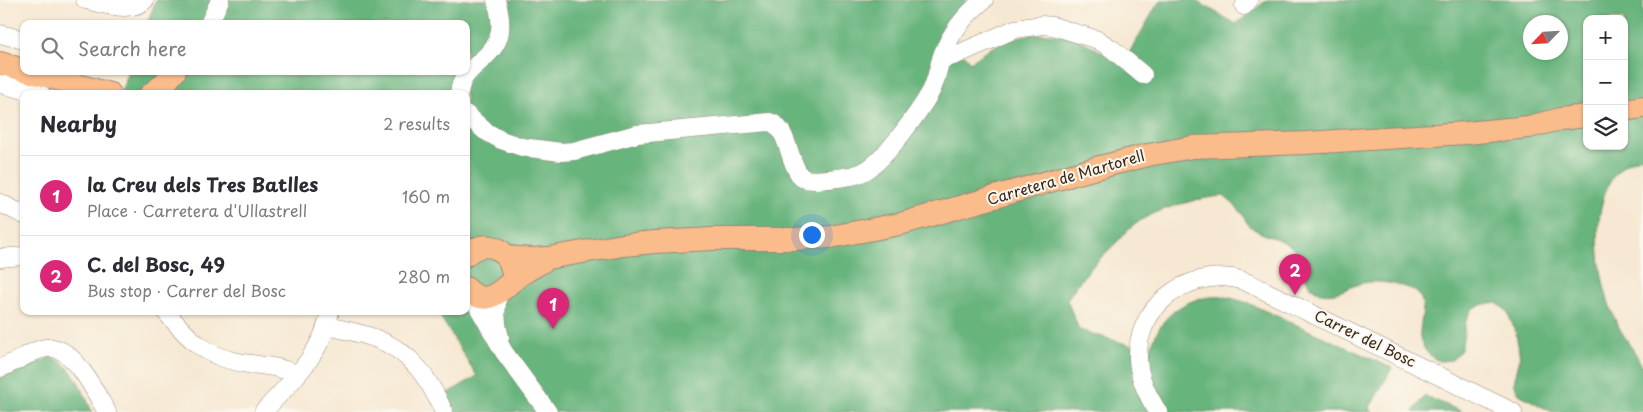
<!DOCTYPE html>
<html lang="en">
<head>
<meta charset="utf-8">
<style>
	body { margin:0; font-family:"Playpen Sans",sans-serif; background:#f7f7f7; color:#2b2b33 }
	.controls { position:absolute; right:15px; top:15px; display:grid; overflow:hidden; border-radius:10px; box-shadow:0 1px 4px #0004 }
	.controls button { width:45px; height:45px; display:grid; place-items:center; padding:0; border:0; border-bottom:1px solid #e1e1e2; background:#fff; color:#2b2b33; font:25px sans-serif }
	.compass { position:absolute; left:1523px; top:15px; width:45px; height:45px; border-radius:50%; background:#fff; box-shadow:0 1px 4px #0004; rotate:245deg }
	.you { position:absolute; left:811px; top:234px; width:18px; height:18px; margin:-12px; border:4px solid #fff; border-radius:50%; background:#1a73e8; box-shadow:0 0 0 8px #1a73e833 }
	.badge { display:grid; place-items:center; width:32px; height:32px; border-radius:50%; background:#db2777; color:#fff; font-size:16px; font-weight:700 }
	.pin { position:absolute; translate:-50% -41px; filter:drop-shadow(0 1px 2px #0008) }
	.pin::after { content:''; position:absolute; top:26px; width:18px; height:15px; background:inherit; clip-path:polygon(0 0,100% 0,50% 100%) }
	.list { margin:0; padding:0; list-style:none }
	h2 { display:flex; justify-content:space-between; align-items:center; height:65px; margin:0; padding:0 20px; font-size:21px }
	h2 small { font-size:16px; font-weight:400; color:#7c7c81 }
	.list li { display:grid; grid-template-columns:32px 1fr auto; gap:15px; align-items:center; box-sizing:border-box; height:80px; padding:0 20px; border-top:1px solid #e1e1e2 }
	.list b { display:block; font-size:19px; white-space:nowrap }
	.list p { margin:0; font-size:16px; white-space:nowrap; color:#7c7c81 }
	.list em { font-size:16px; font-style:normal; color:#7c7c81 }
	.icon { flex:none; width:28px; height:28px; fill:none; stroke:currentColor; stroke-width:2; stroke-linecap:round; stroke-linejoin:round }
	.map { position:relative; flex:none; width:1643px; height:412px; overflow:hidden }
	.search { position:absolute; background:#fff; box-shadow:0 1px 4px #0004; left:20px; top:20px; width:450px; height:55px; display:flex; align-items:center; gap:12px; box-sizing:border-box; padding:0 18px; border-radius:10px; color:#7c7c81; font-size:19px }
	.panel { position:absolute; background:#fff; box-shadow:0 1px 4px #0004; left:20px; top:90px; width:450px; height:225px; border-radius:10px }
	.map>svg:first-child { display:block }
</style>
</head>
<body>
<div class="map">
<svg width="1643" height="412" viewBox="0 0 1643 412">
	<rect width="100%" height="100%" fill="#fbf7ec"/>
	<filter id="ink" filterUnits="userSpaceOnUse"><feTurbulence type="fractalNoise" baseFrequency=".02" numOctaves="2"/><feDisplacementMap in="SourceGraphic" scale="10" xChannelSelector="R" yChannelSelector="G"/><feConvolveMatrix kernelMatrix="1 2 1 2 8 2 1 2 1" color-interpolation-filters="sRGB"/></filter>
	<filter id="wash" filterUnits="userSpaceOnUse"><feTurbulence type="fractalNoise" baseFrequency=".0096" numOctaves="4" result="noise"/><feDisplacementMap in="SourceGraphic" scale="20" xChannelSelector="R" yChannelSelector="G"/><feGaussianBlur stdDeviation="1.12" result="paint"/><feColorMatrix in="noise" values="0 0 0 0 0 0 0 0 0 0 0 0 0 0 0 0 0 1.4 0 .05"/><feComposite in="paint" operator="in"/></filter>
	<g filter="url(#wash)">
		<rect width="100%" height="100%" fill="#f6e8d2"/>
		<!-- forest -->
		<path fill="#68b47d" stroke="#526f4e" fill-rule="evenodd" d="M156 0H967L941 29 970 62C981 55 991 47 1003 42 1026 32 1056 31 1079 40 1094 46 1108 57 1122 65L1160 0H1195L1236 24 1267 0H1643V156C1637 159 1628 161 1623 166 1586 197 1597 278 1614 317 1621 335 1635 349 1642 367 1643 374 1643 402 1643 412H1552L1519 394 1514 383 1520 358 1516 333 1507 311 1497 303 1484 304 1473 308 1466 320 1461 350 1452 360C1449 360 1444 361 1441 361 1429 359 1419 344 1420 333 1420 321 1427 306 1419 295 1412 285 1381 281 1369 282 1352 283 1339 297 1322 293 1300 288 1307 263 1295 250 1283 237 1265 238 1251 227 1247 224 1245 219 1243 215 1237 207 1231 202 1224 196 1201 197 1155 209 1137 223 1128 229 1121 238 1114 245 1096 262 1080 278 1067 300L1079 330 1150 351C1153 343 1155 335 1159 329 1171 307 1197 295 1222 297 1230 297 1240 301 1248 303L1392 368 1369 409 1373 412H452L445 395 477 376 438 313 432 311H466V94H120L129 71H466V24H147ZM1587 19H1624V146H1587ZM1530 22H1560V52H1530Z
			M51 357C74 365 83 391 92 412H0V378Z
			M1425 396 1463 412H1413Z"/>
	</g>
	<g filter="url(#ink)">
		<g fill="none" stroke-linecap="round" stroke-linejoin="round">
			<!-- minor casing -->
			<g stroke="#988978" stroke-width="19">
				<path id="minor" d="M85 0C102 3 131 14 145 0
					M1244 6 1249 0
					M209 24 220 0
					M0 34 24 40
					M942 59 956 55 1015 29 1042 25 1053 26 1098 40 1112 49 1143 75
					M0 84 41 94
					M459 94C462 55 516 63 496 0
					M466 114 485 131 501 140 522 147 561 152 574 151 637 134 770 122C789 128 788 163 802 178 810 181 819 180 828 179 840 178 854 177 865 171 884 161 919 112 930 93 937 81 938 66 943 53 952 31 966 14 984 0
					M0 203 24 215
					M0 258 24 256
					M469 291 504 352 548 412
					M498 294C496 309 495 322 500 337
					M165 311C189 339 205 357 243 363 262 366 279 366 296 374
					M328 326C344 330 362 333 377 339 413 353 429 379 444 412
					M0 368C15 364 31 350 46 348 74 344 95 393 107 412
					M263 412C290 383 324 352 330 311
					M1158 412C1148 396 1139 379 1138 359 1136 308 1183 272 1232 278 1242 279 1252 285 1261 289L1513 412"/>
			</g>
			<!-- major casing -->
			<g stroke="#988978" stroke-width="24">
				<path id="major" d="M0 63 24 70
					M28 71 110 94
					M151 94 163 85 175 71
					M1624 110 1643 107
					M466 255C483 239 508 246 512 270
					M507 257 533 259 548 258 623 245 655 242 712 239H794L830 237 900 224 1096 168 1148 155 1193 147 1305 143 1466 133 1529 127 1560 119 1587 116
					M466 288C488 311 503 287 520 275 529 269 539 264 548 258"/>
			</g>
			<!-- minor -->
			<use href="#minor" stroke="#fff" stroke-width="18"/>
			<!-- major -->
			<use href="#major" stroke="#fabc8b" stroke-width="22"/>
		</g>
	</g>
	<g text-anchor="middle" stroke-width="4" stroke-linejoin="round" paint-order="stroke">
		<!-- street labels -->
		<g font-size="15" fill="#3b2a1e" stroke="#fbf7ec">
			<text transform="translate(1066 178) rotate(-16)" y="5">Carretera de Martorell</text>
			<text transform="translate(1365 339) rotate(26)" y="5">Carrer del Bosc</text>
		</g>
	</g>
</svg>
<div class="controls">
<button>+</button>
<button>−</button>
<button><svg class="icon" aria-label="layers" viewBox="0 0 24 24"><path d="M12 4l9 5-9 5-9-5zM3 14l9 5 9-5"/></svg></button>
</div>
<svg class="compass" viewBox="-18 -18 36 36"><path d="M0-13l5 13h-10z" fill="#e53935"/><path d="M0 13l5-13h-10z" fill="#7c7c81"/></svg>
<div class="you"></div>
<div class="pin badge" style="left:553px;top:329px">1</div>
<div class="pin badge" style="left:1295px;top:295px">2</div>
<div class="search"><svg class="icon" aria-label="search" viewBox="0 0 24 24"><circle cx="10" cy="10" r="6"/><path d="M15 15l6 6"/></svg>Search here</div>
<section class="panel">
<h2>Nearby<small>2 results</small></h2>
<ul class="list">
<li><span class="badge">1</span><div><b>la Creu dels Tres Batlles</b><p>Place · Carretera d'Ullastrell</p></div><em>160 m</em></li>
<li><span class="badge">2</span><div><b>C. del Bosc, 49</b><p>Bus stop · Carrer del Bosc</p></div><em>280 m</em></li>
</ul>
</section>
</div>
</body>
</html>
